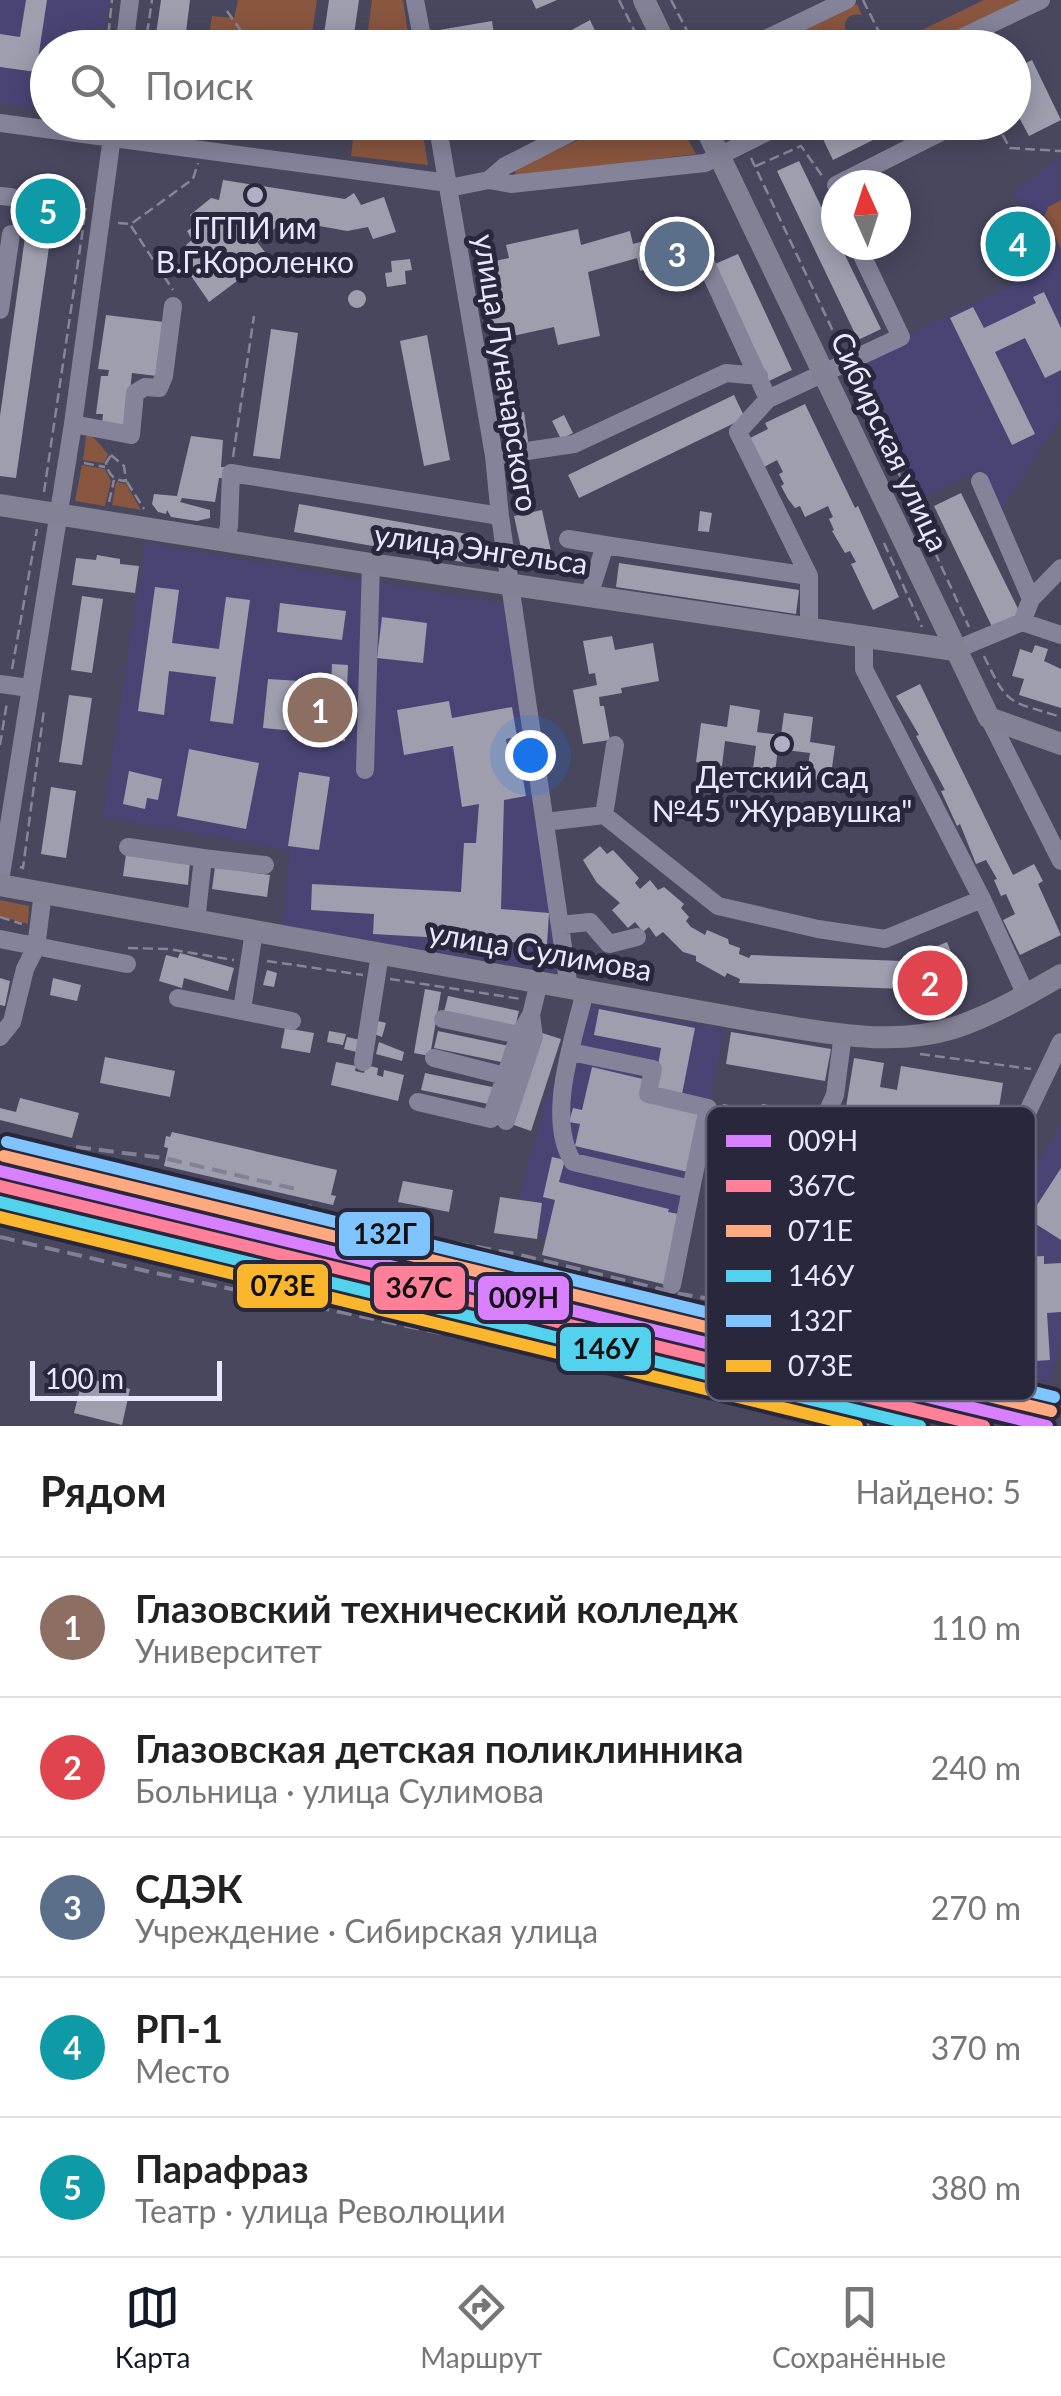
<!DOCTYPE html>
<html lang="ru">
<head>
<meta charset="utf-8">
<style>
	body { margin:0; font-family:Lato,sans-serif; background:#f6f6f6; color:#222 }
	.compass { position:absolute; left:821px; top:170px; width:90px; height:90px; border-radius:50%; background:#fff; box-shadow:0 5px 25px #0003; rotate:357deg }
	.scale { position:absolute; left:30px; bottom:25px; width:192px; box-sizing:border-box; padding-left:10px; border:5px solid #e7e7fd; border-top:0; font-size:28px; line-height:35px; white-space:nowrap; color:#e7e7fd; -webkit-text-stroke:8px #28273b; paint-order:stroke }
	.you { position:absolute; left:530px; top:755px; width:35px; height:35px; margin:-25px; border:8px solid #fff; border-radius:50%; background:#1a73e8; box-shadow:0 0 0 15px #1a73e833 }
	.badge { display:grid; place-items:center; width:65px; height:65px; border-radius:50%; background:#111827; color:#fff; font-size:32px; font-weight:700 }
	.pin { position:absolute; translate:-50% -50%; border:5px solid #fff; box-shadow:0 2px 10px #0006 }
	.list { margin:0; padding:0; list-style:none }
	h2 { display:flex; justify-content:space-between; align-items:center; height:130px; margin:0; padding:0 40px; font-size:42px }
	h2 small { font-size:32px; font-weight:400; color:#767676 }
	.list li { display:grid; grid-template-columns:65px 1fr auto; gap:30px; align-items:center; box-sizing:border-box; height:140px; padding:0 40px; border-top:2px solid #e0e0e0 }
	.list b { display:block; font-size:38px; white-space:nowrap }
	.list p { margin:0; font-size:32px; white-space:nowrap; color:#767676 }
	.list em { font-size:32px; font-style:normal; color:#767676 }
	.icon { flex:none; width:55px; height:55px; fill:none; stroke:currentColor; stroke-width:2; stroke-linecap:round; stroke-linejoin:round }
	.map { position:relative; flex:none; width:1061px; height:1426px; overflow:hidden }
	.search { position:absolute; background:#fff; box-shadow:0 5px 25px #0003; left:30px; right:30px; top:30px; height:110px; display:flex; align-items:center; gap:25px; box-sizing:border-box; padding:0 35px; border-radius:55px; color:#767676; font-size:38px }
	.sheet { height:830px; background:#fff }
	nav { display:flex; justify-content:space-around; align-items:center; box-sizing:border-box; height:140px; border-top:2px solid #e0e0e0; background:#fff; font-size:28px; color:#767676 }
	nav a { display:grid; justify-items:center; gap:5px }
	nav .on { color:#111827 }
	.map>svg:first-child { display:block }
</style>
</head>
<body>
<div class="map">
<svg width="1061" height="1426" viewBox="0 0 1061 1426">
	<rect width="100%" height="100%" fill="#49475e"/>
	<!-- built -->
	<path fill="#494474" d="M0 0H109L101 47 48 48 47 110 0 103Z
		M1059 157 1061 419 1001 510 981 469 920 499 853 362 1048 267 1013 192Z
		M145 543 503 603 562 974 282 926 290 850 103 817Z
		M590 1005 724 1029 678 1269 511 1228 547 1097Z
		M1061 1125V1339L1051 1380 988 1383 982 1248Z"/>
	<!-- green -->
	<path fill="#89563f" d="M238 0H317L310 47H207L212 16 234 18Z
		M372 0H403L410 47H366Z
		M984 0H1022L923 47H898L897 42Z
		M857 4 862 15C849 12 841 21 847 34L819 47 766 48Z
		M355 123H421L428 165 351 156Z
		M616 123H679L696 154 516 177 515 169Z
		M1061 200V249L1045 215 1048 207Z
		M87 430 108 454 104 463 83 460Z
		M82 465 105 469 111 481 105 506 75 501Z
		M116 482 126 484 141 510 112 505Z
		M0 900 29 906 28 924 0 916Z"/>
	<!-- building -->
	<path fill="#9f9eaf" d="M26 0H47L36 72 0 67V34L20 37Z
		M161 0H190L184 48H154Z
		M329 0H359L352 48H322Z
		M532 0H557L536 9Z
		M590 20 603 48H539L537 43 555 35 557 38Z
		M492 21 496 48H442L439 30Z
		M1032 60 1061 120 1029 136 1014 108V69Z
		M157 122H267L265 140 194 131Z
		M311 122H341L339 134 309 130Z
		M853 122H909L833 160 822 137Z
		M799 161 836 237V245H840L881 329 858 340 777 171Z
		M223 180 345 199 354 193 361 205 384 197 396 232 373 239 368 227 347 231 286 220 257 242 269 257 209 302 183 264 192 257 186 245 192 240 187 231 196 225 190 215 211 198 219 200Z
		M29 182 59 186 56 212 26 208Z
		M1023 226 1035 251 1014 261 1002 236Z
		M578 229 581 245 630 231 633 244 680 231 687 257 640 271 637 258 588 272 600 336 558 345 554 327 494 340 480 278 498 274 495 261 509 258 506 245Z
		M26 230 51 233 16 478 0 476V416Z
		M738 254 792 370 769 381 715 264Z
		M410 259 412 270 405 271 406 284 387 287 385 273 392 272 391 261Z
		M348 299a9 9 0 1 1 18 0a9 9 0 1 1-18 0Z
		M1044 292 1061 328V370L1045 378 1025 338 995 352 1035 434 1012 445 950 318 973 307 984 328 1036 303 1033 297Z
		M106 315 164 322 157 376 132 373 126 426 102 423 103 414H96L101 376H108L109 370 98 369Z
		M271 329 298 333 280 459 253 456Z
		M427 335 450 460 424 466 400 341Z
		M734 395 745 418 579 498 568 475Z
		M805 404 855 508 858 506 899 597 873 610 851 564 856 562 850 551 845 553 832 531 834 530 829 519 833 517 828 506 805 517 800 506 795 508 788 499 781 486 784 484 779 474 783 472 777 460 764 467 750 438 768 429 765 423Z
		M524 412 529 448 505 451 499 415Z
		M564 415 573 433 561 439 552 421Z
		M191 436 223 440 221 467H226L225 478H219L215 502 182 498 180 502 210 510V518L197 521 171 517 167 510 166 514 158 512 152 504 154 494 177 496Z
		M961 493 1022 617 994 631 934 506Z
		M299 504 473 535 468 563 294 532Z
		M542 510 554 565 526 571 514 516Z
		M700 511 712 513 709 532 698 531Z
		M97 555 120 559V564L139 566 135 593 72 585 76 558 96 560Z
		M619 563 799 590 796 614 616 587Z
		M155 587 179 590 172 643 219 649 226 597 250 600 233 724 210 721 216 677 169 671 164 715 138 711Z
		M82 596 103 599 92 673 71 670Z
		M280 603 346 611 342 640 277 632Z
		M382 617 427 623 423 663 377 658Z
		M612 636 615 650 653 643 659 681 621 688 622 693 599 697 600 706H604L610 740 583 744 573 690 597 685 595 673 589 674 583 641Z
		M1035 645 1048 649 1044 661 1061 669V708L1019 695 1024 679 1012 676 1020 649 1032 653Z
		M332 664 348 665 345 741 329 740Z
		M268 679 300 681 295 731 263 728Z
		M920 684 1013 875 1034 864 1043 881 1038 884 1061 935 1020 955 1003 920 1015 914 1006 894 1001 896 994 880 997 879 986 860 976 864 960 824 957 826 941 791 945 790 916 736 919 735 896 696Z
		M69 695 92 698 82 765 59 762Z
		M449 701 452 718 512 707 517 737 506 739 512 774 522 773 526 796 504 800 501 909 549 913 547 944 373 934 374 914 311 910 312 884 461 892 464 843H476L479 804 462 807 453 746 404 755 397 710Z
		M730 705 760 710 757 732 781 735 784 713 813 717 810 742 835 746 830 782 806 778 810 753 778 749 775 772 753 769 756 746 725 741 722 766 696 762 701 723 727 727Z
		M189 749 259 763 246 829 177 816Z
		M129 771 162 779 158 800 147 798 145 809 123 804Z
		M299 772 330 777 319 850 288 846Z
		M51 787 76 791 66 858 41 854Z
		M600 846 607 854 613 850 639 878 635 883 640 889 650 880 658 890 664 887 684 904 681 908 689 917 686 921 691 927 705 935 707 930 728 939 729 944 740 948 739 954 749 958 751 955 902 961 947 942 958 969 942 977 944 983 921 992 918 985 905 989 739 983 740 979 727 973 725 977 696 961V956L683 952 663 932 656 937 649 927 643 932 635 922 628 928 612 910 620 903 597 883 583 860Z
		M126 854 190 862 188 885 123 876Z
		M215 867 270 875 267 897 212 889Z
		M180 953 234 968 228 991 184 978 182 988 159 981 166 955 178 958Z
		M267 970 277 973 274 987 263 985Z
		M0 978 10 981 5 1006 0 1005Z
		M53 978 81 985 77 1001 50 995Z
		M425 989 441 992 430 1056 414 1053Z
		M448 996 519 1011 515 1027 444 1012Z
		M599 1009 695 1028 682 1094 654 1089 661 1048 594 1035Z
		M378 1021 386 1023 382 1037 374 1034Z
		M285 1028 314 1033 310 1053 281 1048Z
		M329 1031 346 1034 343 1045 327 1042Z
		M438 1031 509 1046 506 1063 434 1048Z
		M731 1032 831 1049 825 1081 726 1064Z
		M542 1033 561 1039 531 1131 511 1124Z
		M347 1037 360 1040 357 1052 344 1049Z
		M379 1042 404 1052 402 1061 376 1054Z
		M105 1057 175 1071 170 1097 100 1083Z
		M854 1058 884 1063 880 1087 897 1090 901 1066 1003 1083 994 1138 845 1113Z
		M336 1062 356 1066 355 1071 364 1073 366 1065 378 1068 377 1075 383 1077 384 1070 404 1075 398 1101 331 1085Z
		M592 1067 647 1080 643 1098 702 1112 688 1172 575 1146 580 1124 569 1122 573 1108 582 1110Z
		M425 1073 497 1088 493 1105 421 1090Z
		M20 1098 79 1113 72 1138 0 1120V1108L16 1112Z
		M723 1104 761 1110 762 1104 782 1107 781 1113 799 1116 784 1209 768 1206 765 1221 745 1218 747 1205 708 1199Z
		M172 1132 337 1170 331 1195 336 1196 333 1205 164 1166 168 1148 164 1147 166 1136 170 1137Z
		M552 1157 565 1160 559 1182 669 1209 668 1212 684 1215 667 1285 542 1255 555 1200 543 1197Z
		M1061 1168V1240L1028 1219Z
		M403 1181 453 1190 449 1212 398 1202Z
		M500 1197 542 1203 537 1239 494 1233Z
		M1044 1256V1264L1061 1263V1312L1047 1313 1050 1360 1004 1363 997 1259Z
		M83 1377 130 1389 122 1425 74 1413Z"/>
	<g fill="none" stroke-linecap="round" stroke-linejoin="round">
		<!-- path -->
		<path stroke="#878598" stroke-width="2.5" stroke-dasharray="10 5" stroke-linecap="butt" d="M619 0 643 48
			M671 0 696 48
			M863 0 879 32
			M227 11 253 48
			M107 48 112 0
			M145 48 152 0
			M995 122 1010 148 1061 151
			M804 126 811 122
			M751 158 842 350
			M756 166 801 146 823 177
			M118 223 131 224 193 179 198 163
			M24 224 81 232
			M131 226 173 290
			M854 375 969 627
			M111 455 124 466 126 481C114 481 108 474 106 463Z
			M233 457 254 316
			M84 463 105 467
			M127 482 144 509
			M44 492 86 208
			M109 502 114 480
			M884 543 922 627
			M984 656C1009 708 1008 700 1061 717
			M12 669 37 529
			M0 745 7 702
			M20 867 23 868 44 710
			M0 917 22 924
			M128 948 168 949 234 960
			M267 961 363 975
			M390 979 521 999
			M920 1054 1031 1069
			M963 1426 980 1329 977 1254"/>
		<!-- minor -->
		<path stroke="#85839a" stroke-width="18" d="M415 0 424 48
			M124 48 130 0
			M747 48 847 0
			M940 48 1041 0
			M437 122 494 456 500 516 569 988
			M0 123 448 183
			M489 180 505 166 592 122
			M836 185 961 122
			M449 188 489 180 511 184 705 163 787 122
			M0 196 11 197
			M704 259 768 399 901 337 857 245
			M0 310 11 234
			M73 424 131 435 135 393 145 387 159 388 164 376 173 306
			M494 456 574 444 726 373 759 376
			M980 481 1031 599 1022 622
			M568 539 605 545
			M225 542 229 526 231 473 500 516
			M809 576V628
			M589 596 605 545 809 576 738 432 768 399
			M1031 599 1061 568
			M864 636V669L982 899 1026 995
			M955 650 1022 622 1061 635
			M0 684 29 688
			M989 718 1061 861
			M365 770 371 564
			M604 815 615 745
			M545 822 604 815 718 906 818 929 885 939 982 899
			M128 847 203 858
			M0 881 73 424 114 122
			M196 921 203 858 265 865
			M560 925 590 922 609 944 637 937
			M0 939 127 964
			M585 991C574 1039 545 1117 573 1162L691 1189 672 1285
			M178 998 292 1021
			M242 1010 254 931
			M443 1019 519 1035
			M0 1037 12 1022 25 969 36 947 43 893
			M571 1052 653 1069 648 1094 708 1108 691 1189
			M434 1058 505 1076
			M363 1062 380 954
			M418 1102 491 1119 519 1035 531 1015 539 982
			M506 1121 534 1037 531 1015
			M809 1197 821 1126 835 1095 843 1034
			M964 1245 1061 1042"/>
		<!-- major -->
		<path stroke="#838294" stroke-width="22" d="M644 0 667 48
			M703 122 989 718 1061 744
			M0 505 371 564 955 650
			M0 885 753 1021C823 1032 897 1050 965 1024 999 1011 1030 993 1061 975"/>
		<!-- rail -->
		<path stroke="#828094" stroke-width="4" stroke-dasharray="15 8" stroke-linecap="butt" d="M15 1145 185 1185 312 1207
			M76 1147 164 1158 300 1190
			M295 1214 516 1254 680 1294 735 1303 792 1306 969 1305
			M0 1237 146 1271 881 1426"/>
		<!-- rail-1 casing -->
		<g stroke="#28273b" stroke-width="20">
			<path id="rail-1" d="M0 1171 1047 1426"/>
		</g>
		<!-- rail-2 casing -->
		<g stroke="#28273b" stroke-width="20">
			<path id="rail-2" d="M0 1186 984 1426"/>
		</g>
		<!-- rail-3 casing -->
		<g stroke="#28273b" stroke-width="20">
			<path id="rail-3" d="M4 1156 1051 1411"/>
		</g>
		<!-- rail-4 casing -->
		<g stroke="#28273b" stroke-width="20">
			<path id="rail-4" d="M0 1202 920 1426"/>
		</g>
		<!-- rail-5 casing -->
		<g stroke="#28273b" stroke-width="20">
			<path id="rail-5" d="M7 1142 1054 1397"/>
		</g>
		<!-- rail-6 casing -->
		<g stroke="#28273b" stroke-width="20">
			<path id="rail-6" d="M0 1217 857 1426"/>
		</g>
		<!-- rail-1 -->
		<use href="#rail-1" stroke="#d880ff" stroke-width="12"/>
		<!-- rail-2 -->
		<use href="#rail-2" stroke="#ff8098" stroke-width="12"/>
		<!-- rail-3 -->
		<use href="#rail-3" stroke="#ffa980" stroke-width="12"/>
		<!-- rail-4 -->
		<use href="#rail-4" stroke="#53d2ee" stroke-width="12"/>
		<!-- rail-5 -->
		<use href="#rail-5" stroke="#80c4ff" stroke-width="12"/>
		<!-- rail-6 -->
		<use href="#rail-6" stroke="#fab62d" stroke-width="12"/>
	</g>
	<!-- markers -->
	<g fill="#b0afc5" stroke="#28273b" stroke-width="4">
		<circle cx="255" cy="195" r="10"/>
		<circle cx="782" cy="744" r="10"/>
	</g>
	<g text-anchor="middle" stroke-width="10" stroke-linejoin="round" paint-order="stroke">
		<!-- poi labels -->
		<g font-size="30" fill="#e7e7fd" stroke="#28273b">
			<text x="255" y="239">ГГПИ им<tspan x="255" dy="34">В.Г.Короленко</tspan></text>
			<text x="782" y="788">Детский сад<tspan x="782" dy="34">№45 "Журавушка"</tspan></text>
		</g>
		<!-- street labels -->
		<g font-size="30" fill="#e7e7fd" stroke="#28273b">
			<text transform="translate(505 373) rotate(81)" y="10">улица Луначарского</text>
			<text transform="translate(889 442) rotate(65)" y="10">Сибирская улица</text>
			<text transform="translate(481 550) rotate(8)" y="10">улица Энгельса</text>
			<text transform="translate(540 952) rotate(10)" y="10">улица Сулимова</text>
		</g>
	</g>
	<!-- legend -->
	<rect x="706" y="1106" width="330" height="295" rx="15" fill="#28273b" stroke="#616175" stroke-width="2.5"/>
	<rect x="726" y="1135" width="45" height="12" fill="#d880ff"/>
	<rect x="726" y="1180" width="45" height="12" fill="#ff8098"/>
	<rect x="726" y="1225" width="45" height="12" fill="#ffa980"/>
	<rect x="726" y="1270" width="45" height="12" fill="#53d2ee"/>
	<rect x="726" y="1315" width="45" height="12" fill="#80c4ff"/>
	<rect x="726" y="1360" width="45" height="12" fill="#fab62d"/>
	<g font-size="28" fill="#e7e7fd">
		<text x="788" y="1151">009Н</text>
		<text x="788" y="1196">367С</text>
		<text x="788" y="1241">071Е</text>
		<text x="788" y="1286">146У</text>
		<text x="788" y="1331">132Г</text>
		<text x="788" y="1376">073Е</text>
	</g>
	<g stroke="#28273b" stroke-width="4">
		<rect x="337" y="1210" width="95" height="48" rx="10" fill="#80c4ff"/>
		<rect x="235" y="1262" width="95" height="48" rx="10" fill="#fab62d"/>
		<rect x="372" y="1264" width="95" height="48" rx="10" fill="#ff8098"/>
		<rect x="476" y="1274" width="95" height="48" rx="10" fill="#d880ff"/>
		<rect x="558" y="1325" width="95" height="48" rx="10" fill="#53d2ee"/>
	</g>
	<g font-size="28" text-anchor="middle" font-weight="bold" fill="#111">
		<text x="385" y="1244">132Г</text>
		<text x="283" y="1296">073Е</text>
		<text x="419" y="1298">367С</text>
		<text x="524" y="1308">009Н</text>
		<text x="606" y="1359">146У</text>
	</g>
</svg>
<svg class="compass" viewBox="-18 -18 36 36"><path d="M0-13l5 13h-10z" fill="#e53935"/><path d="M0 13l5-13h-10z" fill="#767676"/></svg>
<div class="scale">100 m</div>
<div class="you"></div>
<div class="pin badge" style="left:320px;top:710px;background:#8d6e63">1</div>
<div class="pin badge" style="left:930px;top:983px;background:#e0444e">2</div>
<div class="pin badge" style="left:677px;top:254px;background:#5c6f8a">3</div>
<div class="pin badge" style="left:1018px;top:244px;background:#0f9aa8">4</div>
<div class="pin badge" style="left:48px;top:211px;background:#0f9aa8">5</div>
<div class="search"><svg class="icon" aria-label="search" viewBox="0 0 24 24"><circle cx="10" cy="10" r="6"/><path d="M15 15l6 6"/></svg>Поиск</div>
</div>
<section class="sheet">
<h2>Рядом<small>Найдено: 5</small></h2>
<ul class="list">
<li><span class="badge" style="background:#8d6e63">1</span><div><b>Глазовский технический колледж</b><p>Университет</p></div><em>110 m</em></li>
<li><span class="badge" style="background:#e0444e">2</span><div><b>Глазовская детская поликлинника</b><p>Больница · улица Сулимова</p></div><em>240 m</em></li>
<li><span class="badge" style="background:#5c6f8a">3</span><div><b>СДЭК</b><p>Учреждение · Сибирская улица</p></div><em>270 m</em></li>
<li><span class="badge" style="background:#0f9aa8">4</span><div><b>РП-1</b><p>Место</p></div><em>370 m</em></li>
<li><span class="badge" style="background:#0f9aa8">5</span><div><b>Парафраз</b><p>Театр · улица Революции</p></div><em>380 m</em></li>
</ul>
</section>
<nav>
<a class="on"><svg class="icon" aria-label="map" viewBox="0 0 24 24"><path d="M3 6l6-2 6 2 6-2v14l-6 2-6-2-6 2zM9 4v14M15 6v14"/></svg>Карта</a>
<a><svg class="icon" aria-label="directions" viewBox="0 0 24 24"><path d="M12 3l9 9-9 9-9-9zM9 14v-3h6M13 9l2 2-2 2"/></svg>Маршрут</a>
<a><svg class="icon" aria-label="saved" viewBox="0 0 24 24"><path d="M7 4h10v16l-5-4-5 4z"/></svg>Сохранённые</a>
</nav>
</body>
</html>
